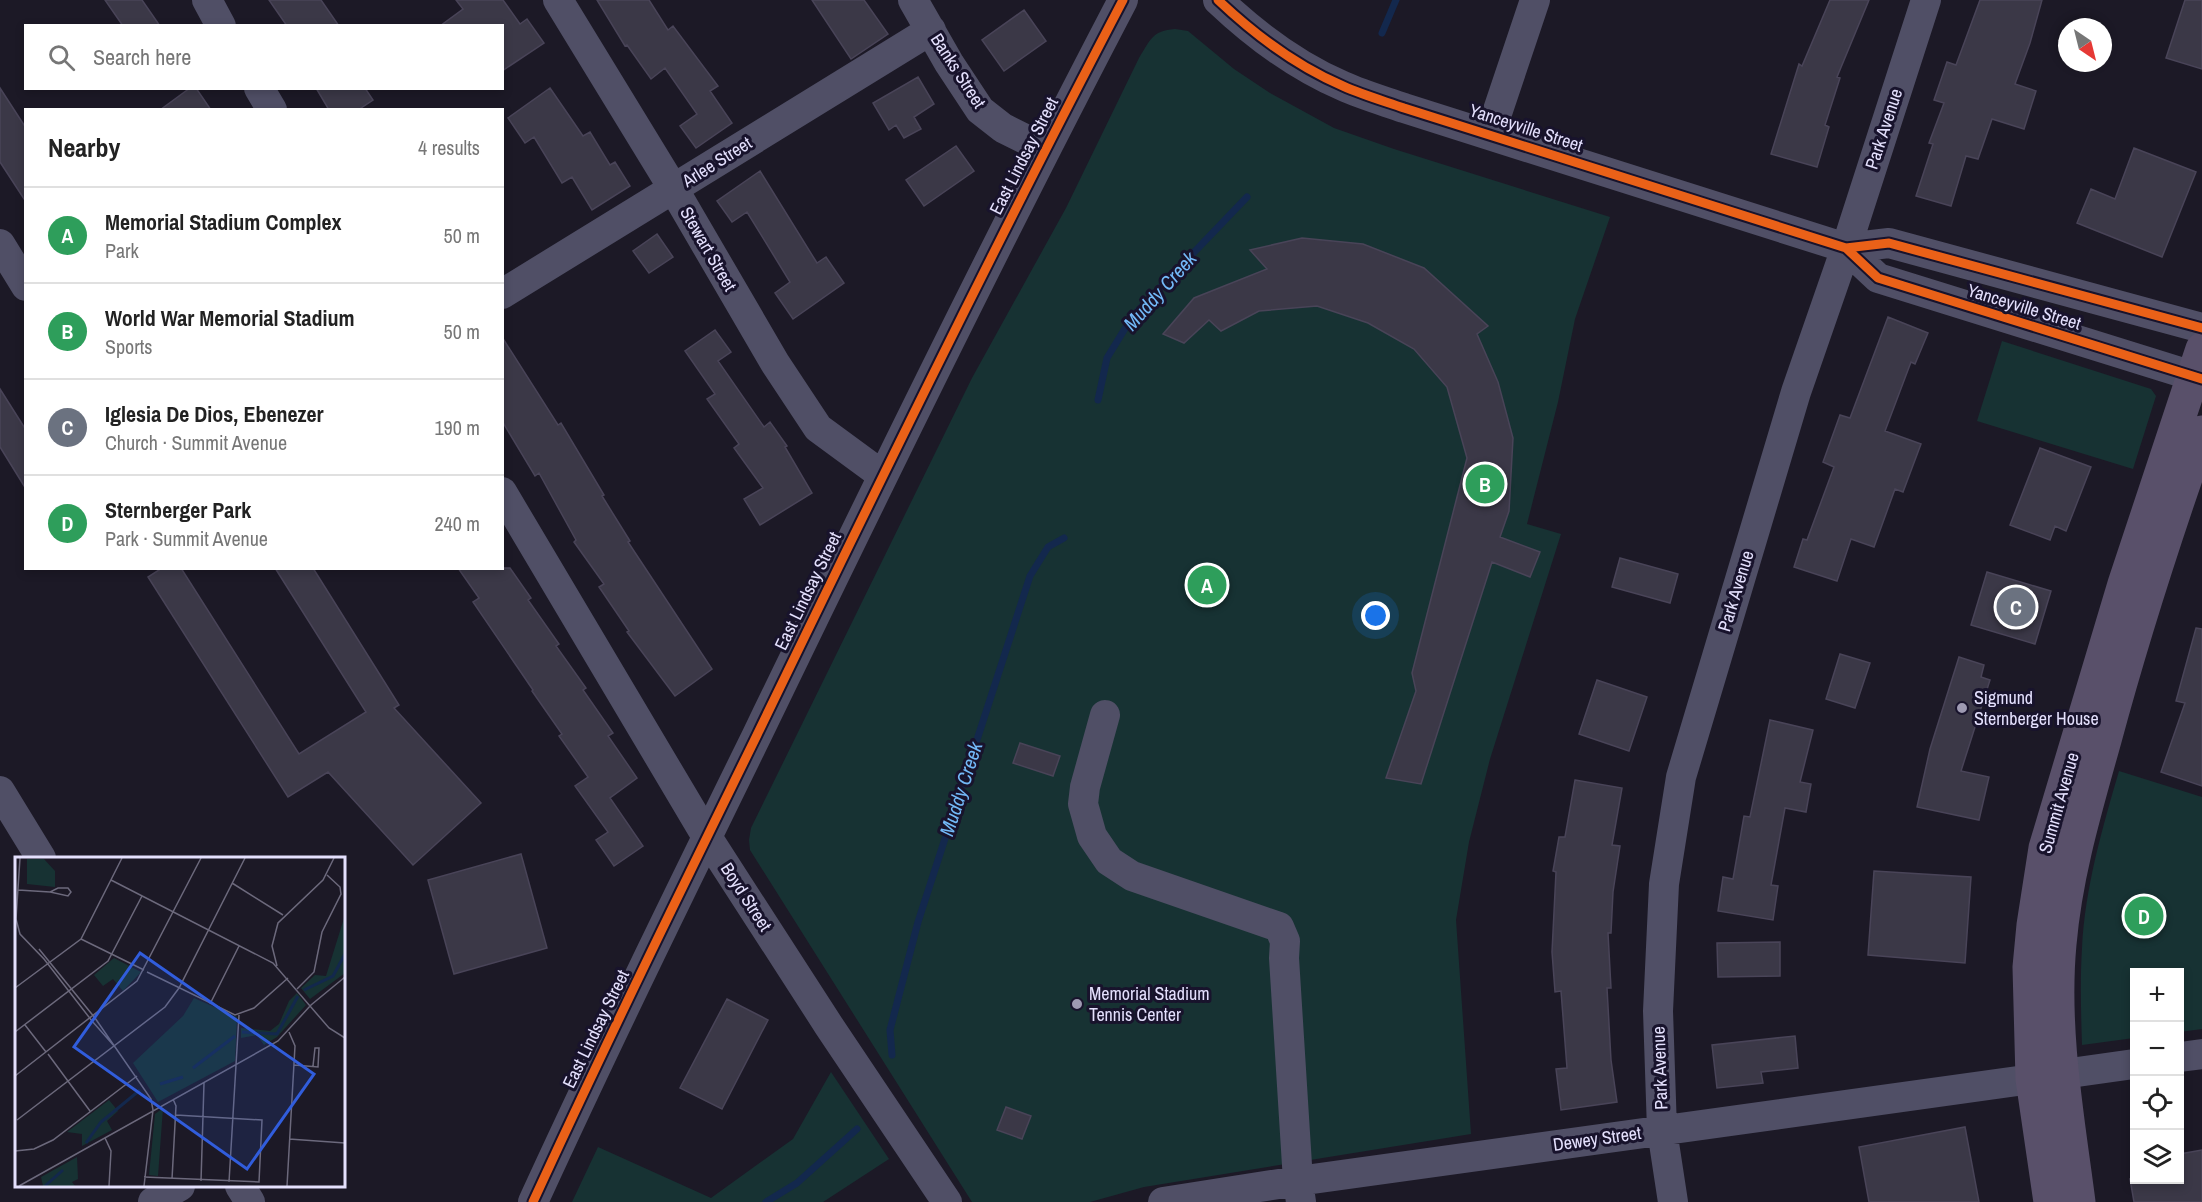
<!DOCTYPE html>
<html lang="en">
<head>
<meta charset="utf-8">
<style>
	body { margin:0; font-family:"Archivo Narrow",sans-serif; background:#f6f6f6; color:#222 }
	.controls { position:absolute; right:18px; bottom:18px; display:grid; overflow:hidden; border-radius:0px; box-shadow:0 3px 9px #0003 }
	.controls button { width:54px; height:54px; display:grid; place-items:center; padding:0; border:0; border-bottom:2px solid #e0e0e0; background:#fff; color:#222; font:30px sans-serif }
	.compass { position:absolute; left:2058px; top:18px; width:54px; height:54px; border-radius:50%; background:#fff; box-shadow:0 3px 9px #0003; rotate:145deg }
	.you { position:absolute; left:1376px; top:616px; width:21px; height:21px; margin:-15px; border:4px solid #fff; border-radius:50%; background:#1a73e8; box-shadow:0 0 0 9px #1a73e833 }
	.badge { display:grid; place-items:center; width:39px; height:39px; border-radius:50%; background:#db2777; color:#fff; font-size:20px; font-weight:700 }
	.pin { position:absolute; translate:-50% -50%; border:3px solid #fff; box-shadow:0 2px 6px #0006 }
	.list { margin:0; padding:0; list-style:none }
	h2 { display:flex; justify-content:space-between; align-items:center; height:78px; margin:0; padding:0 24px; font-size:26px }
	h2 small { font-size:20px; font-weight:400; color:#767676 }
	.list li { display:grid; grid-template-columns:39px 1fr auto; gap:18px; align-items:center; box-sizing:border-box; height:96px; padding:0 24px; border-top:2px solid #e0e0e0 }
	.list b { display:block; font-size:22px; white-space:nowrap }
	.list p { margin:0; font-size:20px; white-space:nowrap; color:#767676 }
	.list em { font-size:20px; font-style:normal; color:#767676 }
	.icon { flex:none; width:33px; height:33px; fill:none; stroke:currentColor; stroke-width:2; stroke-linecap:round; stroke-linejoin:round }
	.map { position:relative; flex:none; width:2202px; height:1202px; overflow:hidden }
	.search { position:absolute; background:#fff; box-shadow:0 3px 9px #0003; left:24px; top:24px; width:480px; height:66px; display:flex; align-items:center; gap:15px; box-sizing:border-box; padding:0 21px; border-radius:0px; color:#767676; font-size:22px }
	.panel { position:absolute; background:#fff; box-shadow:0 3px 9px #0003; left:24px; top:108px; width:480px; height:462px; border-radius:0px }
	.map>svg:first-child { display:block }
</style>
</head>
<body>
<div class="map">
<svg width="2202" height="1202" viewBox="0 0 2202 1202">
	<rect width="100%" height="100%" fill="#1c1926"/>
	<!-- green -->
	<path fill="#173233" d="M1175 29 1188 31 1234 69 1270 93 1334 128 1394 149 1610 217 1575 319 1558 402 1527 524 1561 534 1490 759 1469 842 1456 920 1471 1134 1144 1187 1090 1202H972L750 850 749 840 751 828 972 378 1066 208 1139 58C1151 39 1152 31 1175 29Z
		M2002 341 2151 389 2156 396 2133 469 1977 421Z
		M2119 771 2202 797V1029L2180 1032V972H2134V1038L2082 1045C2081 1013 2080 981 2082 948 2085 888 2102 829 2119 771Z
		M831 1072 889 1159 823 1202H572L598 1147 711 1198 793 1139Z"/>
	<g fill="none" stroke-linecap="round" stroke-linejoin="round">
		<!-- stream -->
		<path stroke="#13284d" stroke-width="7" d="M1382 33 1396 0
			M1098 400 1107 358 1132 317 1247 197
			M892 1055 890 1030 918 922 1030 576 1048 547 1064 538
			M766 1202 797 1183 857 1129"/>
	</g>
	<!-- building -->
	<path fill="#3b3847" stroke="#494458" stroke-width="1.5" d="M105 0H142L160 26H123Z
		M269 0H321L339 26H287Z
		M456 0H503L520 24 527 19 544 43 502 71V26H440L463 9Z
		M597 0H649L668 30 673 26 718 86 710 91 732 123 696 148 680 126 697 114 665 68 651 79 627 45 625 46Z
		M812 0H864L888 34 851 59Z
		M1830 0H1869L1837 77 1840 78 1825 125 1829 127 1817 167 1771 154 1799 64 1802 66Z
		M1980 0H2042L2030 43 2015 84 2036 91 2024 129 1992 119 1978 159 1966 156 1951 206 1916 196 1933 144 1929 143 1944 103 1934 100 1947 62 1956 65Z
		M2185 0H2202V69L2166 58Z
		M1024 10 1046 41 1004 71 982 40Z
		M918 77 934 104 914 117 921 129 904 138 896 125 889 130 873 103Z
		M0 88 26 128V202L0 162Z
		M190 88H196L211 110H160Z
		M316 88H365L373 100 358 110H329Z
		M550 88 583 136 590 132 610 165 615 162 630 186 592 210 572 177 562 183 534 137 525 143 508 118Z
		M956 146 974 171 924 206 906 180Z
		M2134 148 2196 172 2162 257 2077 223 2091 189 2115 199Z
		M760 171 817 263 826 257 844 283 793 319 775 293 790 282 747 212 732 222 717 201Z
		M657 234 673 257 649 273 633 251Z
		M1302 238 1363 244 1424 268 1488 326 1477 334 1498 382 1513 438 1509 511 1500 537 1540 552 1530 577 1492 562 1421 784 1386 778 1416 691 1412 673 1467 458 1447 387 1414 349 1368 323 1317 306 1259 311 1221 331 1209 320 1184 343 1163 334 1194 298 1267 269 1250 250Z
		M1888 317 1928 333 1915 364 1911 362 1885 431 1921 444 1903 492 1895 489 1874 547 1851 539 1837 581 1794 567 1803 539 1807 540 1834 467 1823 462 1840 415 1850 418Z
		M715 330 731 352 718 361 764 427 770 422 787 446 785 447 812 493 760 525 744 499 763 488 734 448 739 444 707 399 715 394 685 351Z
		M502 337 558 425 561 423 604 495 602 496 630 541 628 542 712 669 675 696 627 632 629 631 599 587 604 584 574 542 576 540 539 473 535 476 502 421Z
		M0 389 26 430V489L0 447Z
		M2040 448 2091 467 2066 531 2055 526 2050 540 2010 525Z
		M1620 558 1678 574 1670 603 1612 587Z
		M162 568H181L299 754 366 712 275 568H313L399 705 394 708 481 803 413 865 328 772 288 797 148 577Z
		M458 568H510L531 598 528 600 559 644 556 646 586 688 583 690 613 733 608 736 637 778 610 798 643 846 614 866 596 840 608 832 575 786 588 777 559 736 562 734 532 691 533 690 473 602 479 598Z
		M1987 572 2051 591 2035 644 1971 625Z
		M2196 628 2202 629V786L2161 772 2185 703 2176 701Z
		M1840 654 1870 663 1855 708 1826 699Z
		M1959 657 1984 665 1981 677 1990 680 1961 771 1989 777 1979 820 1917 807 1930 749Z
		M1597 680 1647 697 1629 751 1579 734Z
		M1770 720 1813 730 1800 782 1811 784 1806 812 1785 808 1771 885 1778 886 1773 920 1718 911 1723 877 1733 879 1744 816 1750 817Z
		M1020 743 1060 756 1053 776 1013 763Z
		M1575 780 1622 788 1612 845 1620 846 1613 892 1611 933H1608L1611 988H1607L1611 1060 1617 1102 1561 1110 1556 1069 1567 1068 1561 991 1555 992 1552 952 1556 872 1553 871 1559 837H1565Z
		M521 854 547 948 454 974 428 880Z
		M1874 871 1971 877 1965 963 1868 955Z
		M1780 942V976L1718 977 1717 943Z
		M727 999 768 1020 722 1109 680 1088Z
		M1795 1036 1798 1068 1761 1072 1763 1083 1717 1088 1712 1045Z
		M1006 1107 1031 1116 1022 1139 997 1130Z
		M1965 1127 1979 1202H1869L1859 1147Z
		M2202 1150V1202H2134L2130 1179H2180V1154Z"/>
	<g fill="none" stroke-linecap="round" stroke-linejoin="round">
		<!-- minor -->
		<path stroke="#504f66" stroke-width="30" d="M207 0 221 26
			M558 0 673 188 775 363 818 428 882 475
			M913 0 949 63 980 110 1003 128 1045 149
			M1218 0C1255 35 1296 66 1343 86 1363 95 1384 101 1404 108L1846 248 1889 243 2202 328
			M259 88 272 110
			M1490 134 1535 0
			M0 244 26 286
			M1846 248 1878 278 2193 376
			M502 294 931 30
			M502 492 707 837 829 1026 947 1202
			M1105 715 1085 787 1083 804 1092 836 1109 861 1132 876 1279 927 1285 941 1284 958 1298 1181 1301 1202
			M0 791 41 858
			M2180 1057 2202 1054
			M2063 1074 2134 1064
			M240 1186 250 1202
			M153 1202 180 1186
			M533 1202C605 1045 681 890 757 735 876 489 996 243 1123 0
			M1163 1202 1298 1181 2032 1079
			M1673 1202 1662 1130 1658 1011 1664 884 1681 777 1796 392 1846 248 1926 0"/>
		<!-- major -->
		<path stroke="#59506a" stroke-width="33" d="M2050 1202 2032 1079 2029 967 2033 925 2045 848 2124 584 2202 349
			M2079 1202C2068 1117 2052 1030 2060 944 2066 874 2086 808 2105 740 2133 636 2166 534 2202 432"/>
		<!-- cycleway casing -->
		<g stroke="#18132c" stroke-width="13">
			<path id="cycleway" d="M1218 0C1255 35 1296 66 1343 86 1363 95 1384 101 1404 108L1846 248 1889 243 2202 328
				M1846 248 1878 278 2202 379
				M533 1202C605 1045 681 890 757 735 876 489 996 243 1123 0"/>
		</g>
		<!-- cycleway -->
		<use href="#cycleway" stroke="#ea6118" stroke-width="9"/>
	</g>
	<!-- markers -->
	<g fill="#9e9ab2" stroke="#18132c" stroke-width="2">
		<circle cx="1962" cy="708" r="6"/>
		<circle cx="1077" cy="1004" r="6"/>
	</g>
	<g text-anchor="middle" stroke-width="6" stroke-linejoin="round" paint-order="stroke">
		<!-- street labels -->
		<g font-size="18" fill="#e4e0fd" stroke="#18132c">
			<text transform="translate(958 71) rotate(57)" y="6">Banks Street</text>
			<text transform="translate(1526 128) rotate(18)" y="6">Yanceyville Street</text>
			<text transform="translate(1884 129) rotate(-72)" y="6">Park Avenue</text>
			<text transform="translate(1024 156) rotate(-63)" y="6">East Lindsay Street</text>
			<text transform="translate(717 162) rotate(-32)" y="6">Arlee Street</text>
			<text transform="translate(708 249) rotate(60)" y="6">Stewart Street</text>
			<text transform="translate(2024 307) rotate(17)" y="6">Yanceyville Street</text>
			<text transform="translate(808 591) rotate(-64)" y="6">East Lindsay Street</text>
			<text transform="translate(1736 591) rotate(-73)" y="6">Park Avenue</text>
			<text transform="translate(2059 803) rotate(-74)" y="6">Summit Avenue</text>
			<text transform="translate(746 897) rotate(57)" y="6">Boyd Street</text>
			<text transform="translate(596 1029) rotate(-64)" y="6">East Lindsay Street</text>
			<text transform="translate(1660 1068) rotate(-92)" y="6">Park Avenue</text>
			<text transform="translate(1597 1139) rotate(-8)" y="6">Dewey Street</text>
		</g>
		<!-- poi labels -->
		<g font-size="18" fill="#e4e0fd" stroke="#18132c" text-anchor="start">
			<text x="1974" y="704">Sigmund<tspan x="1974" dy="21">Sternberger House</tspan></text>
			<text x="1089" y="1000">Memorial Stadium<tspan x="1089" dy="21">Tennis Center</tspan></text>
		</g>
		<!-- water labels -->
		<g font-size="20" font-style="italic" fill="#73b9f8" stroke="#18132c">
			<text transform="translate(1160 291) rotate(-48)" y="7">Muddy Creek</text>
			<text transform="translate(961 789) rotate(-72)" y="7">Muddy Creek</text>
		</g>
	</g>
	<!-- overview -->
	<g transform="translate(15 857)">
		<rect width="330" height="330" fill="#1c1926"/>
		<path d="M12 2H29L40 14V30L12 27ZM330 58V116L295 142 286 131 300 118 311 119ZM99 101 126 115 108 134 98 122 88 129 79 118ZM282 136 291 148 262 180 249 188 242 178 226 181V171L255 174 264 167 274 144ZM179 141 222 160 220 204 143 245 118 206 168 159ZM94 243 103 254 92 264 97 273 67 289V277L52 275ZM148 251 143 319 134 318 140 257ZM62 300 63 322 57 325 60 329H28L26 320Z" fill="#173233"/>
		<path fill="none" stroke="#13284d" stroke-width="3" d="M289 133 318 119 330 97M227 175 262 177 283 139M178 211 220 179M145 227 168 220M71 286 86 265 125 233M30 329 48 313"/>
		<path fill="none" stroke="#6c697c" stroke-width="1.5" d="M5 1 1 62 5 77 29 102 77 164M96 23 258 106 314 171 330 181M217 26 268 58M43 31H53L56 35 53 39 35 35ZM3 33 35 35M66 82 129 113M24 92 80 161M262 109 257 89 263 66 308 23 319 1M132 115 220 158 239 151 273 121M0 131 66 82 107 1M282 132 299 115 307 75 326 37 325 30 312 18M195 147 224 89M80 161 136 242 138 253 129 329M77 164 100 190M10 168 31 195M0 175 93 104 127 39M33 197 75 254M279 208 303 210 304 191H300L298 209M0 219 122 124 186 1M2 263 150 150 164 131 230 1M90 281 96 294 94 329M274 282 330 286M0 294 19 292 38 283 122 219M129 320 244 325 247 263 161 258M157 322 161 249 158 242M186 324 189 226M214 325 224 158M4 329 263 184 296 148 330 120M272 329 280 189 274 175"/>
		<path fill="#315ddc" fill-opacity="0.15" stroke="#315ddc" stroke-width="3" d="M125 96 299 217 232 312 59 190Z"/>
		<rect width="330" height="330" fill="none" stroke="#e4e0fd" stroke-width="3"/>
	</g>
</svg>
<div class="controls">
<button>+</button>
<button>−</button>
<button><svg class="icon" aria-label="locate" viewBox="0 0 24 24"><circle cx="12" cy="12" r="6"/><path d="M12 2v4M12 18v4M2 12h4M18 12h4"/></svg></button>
<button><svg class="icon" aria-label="layers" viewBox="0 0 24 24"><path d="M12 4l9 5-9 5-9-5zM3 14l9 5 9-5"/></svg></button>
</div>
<svg class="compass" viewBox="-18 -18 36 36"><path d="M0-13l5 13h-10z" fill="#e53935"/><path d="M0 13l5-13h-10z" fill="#767676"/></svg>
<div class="you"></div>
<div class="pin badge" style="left:1207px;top:585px;background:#2e9e5b">A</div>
<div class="pin badge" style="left:1485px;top:484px;background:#2e9e5b">B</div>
<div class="pin badge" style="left:2016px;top:607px;background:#6b7280">C</div>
<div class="pin badge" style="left:2144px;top:916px;background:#2e9e5b">D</div>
<div class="search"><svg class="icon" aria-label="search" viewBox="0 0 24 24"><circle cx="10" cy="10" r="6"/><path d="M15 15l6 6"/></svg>Search here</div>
<section class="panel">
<h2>Nearby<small>4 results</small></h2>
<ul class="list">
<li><span class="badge" style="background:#2e9e5b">A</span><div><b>Memorial Stadium Complex</b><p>Park</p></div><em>50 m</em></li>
<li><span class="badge" style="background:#2e9e5b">B</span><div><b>World War Memorial Stadium</b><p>Sports</p></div><em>50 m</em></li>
<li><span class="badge" style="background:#6b7280">C</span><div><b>Iglesia De Dios, Ebenezer</b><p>Church · Summit Avenue</p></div><em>190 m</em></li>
<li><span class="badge" style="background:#2e9e5b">D</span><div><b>Sternberger Park</b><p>Park · Summit Avenue</p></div><em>240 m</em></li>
</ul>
</section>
</div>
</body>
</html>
